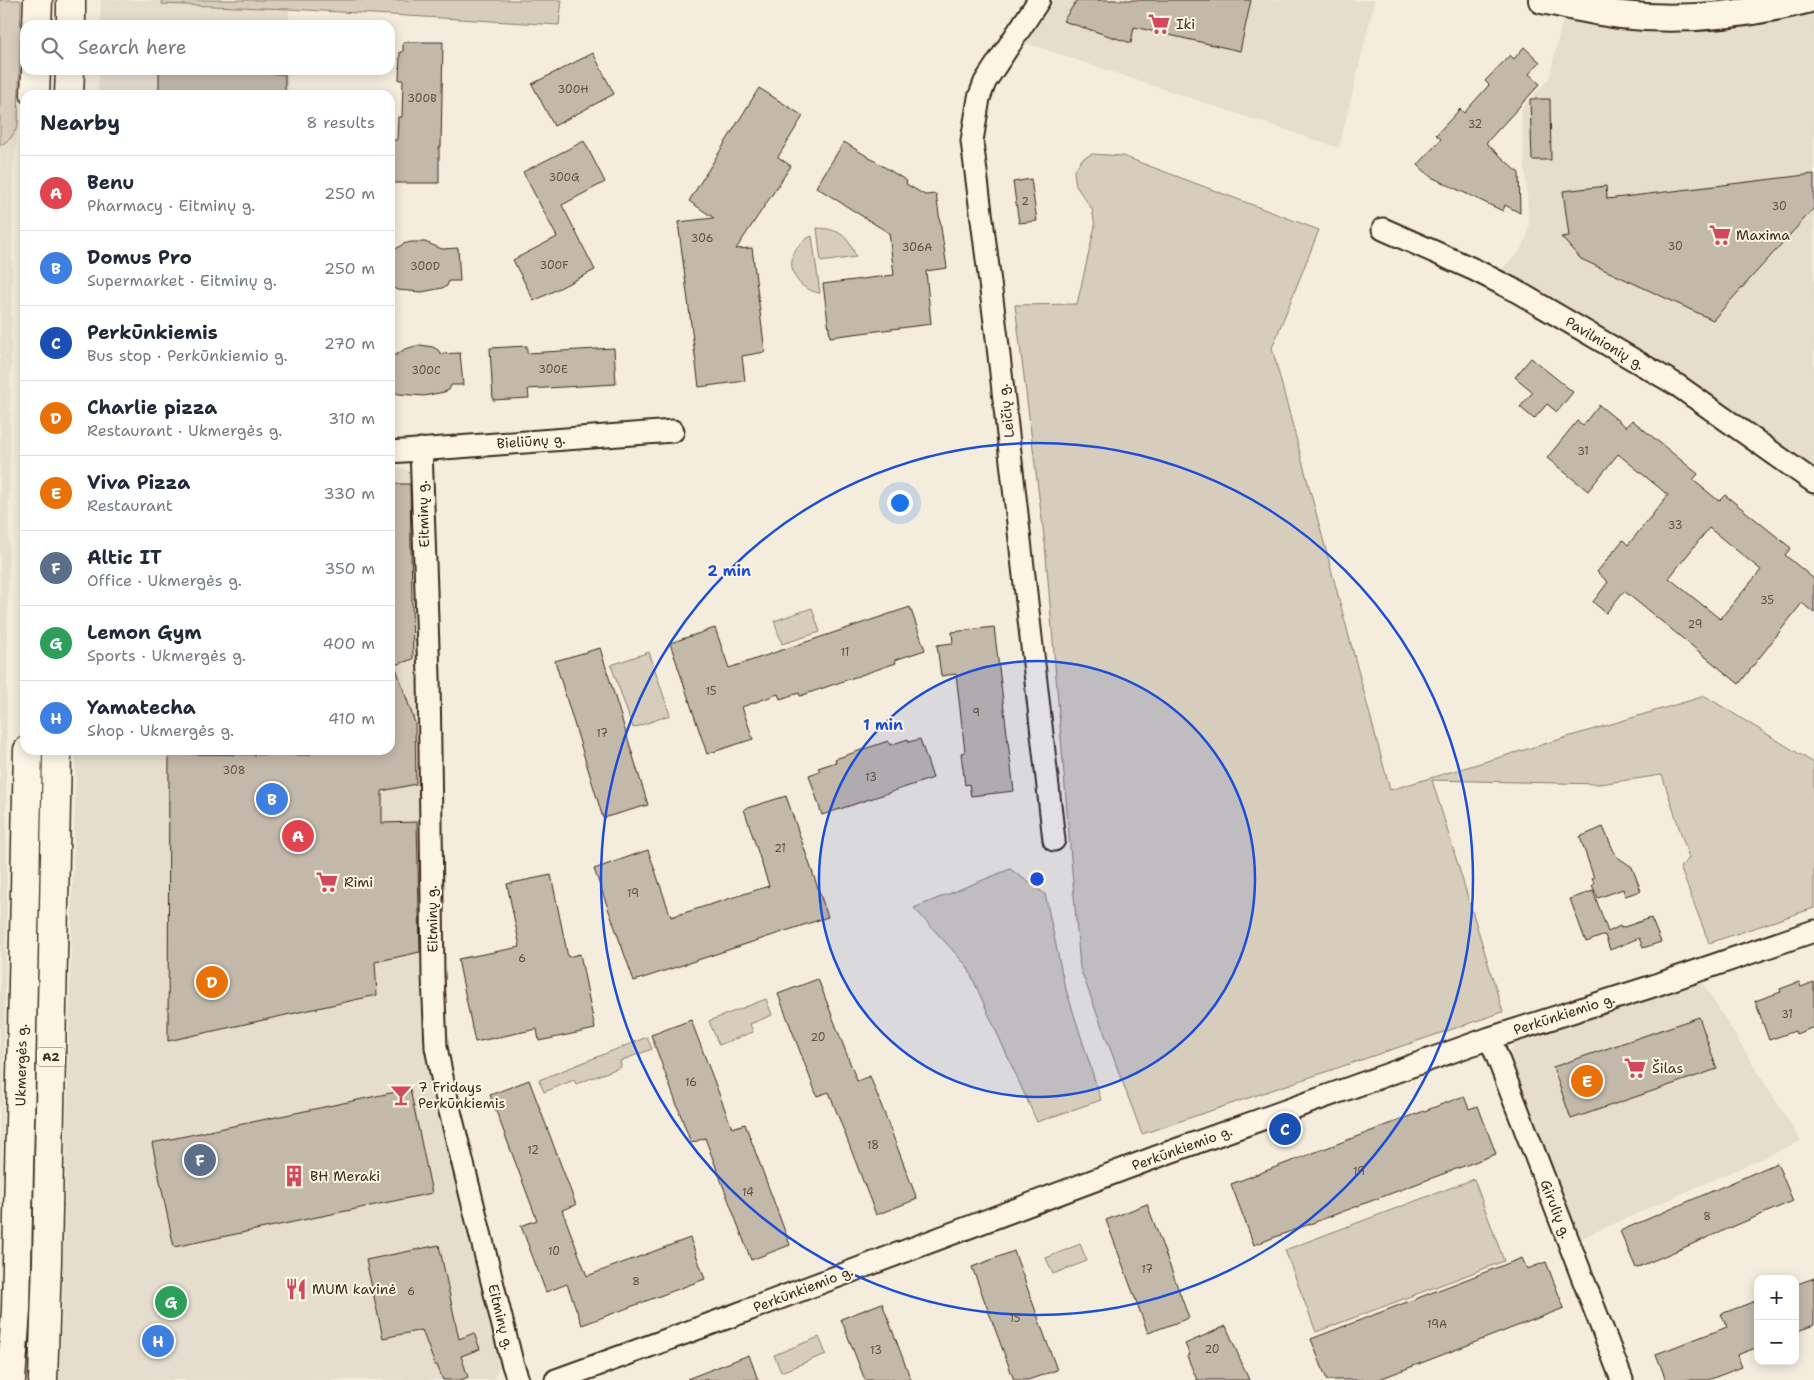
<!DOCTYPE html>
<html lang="en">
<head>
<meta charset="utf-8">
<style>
	body { margin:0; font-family:"Shantell Sans",sans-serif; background:#f2f2f3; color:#1f2937 }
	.controls { position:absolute; right:15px; bottom:15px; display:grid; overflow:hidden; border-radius:10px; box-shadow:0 2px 12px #0003 }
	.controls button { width:45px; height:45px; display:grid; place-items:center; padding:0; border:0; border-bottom:1px solid #e0e1e3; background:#fff; color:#1f2937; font:25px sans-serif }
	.you { position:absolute; left:899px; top:502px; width:18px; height:18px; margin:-12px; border:4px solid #fff; border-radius:50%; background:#1a73e8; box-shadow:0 0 0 8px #1a73e833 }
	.badge { display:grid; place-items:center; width:32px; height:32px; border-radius:50%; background:#0f766e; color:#fff; font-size:16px; font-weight:700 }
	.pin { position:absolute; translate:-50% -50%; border:2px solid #fff; box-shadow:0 1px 5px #0006 }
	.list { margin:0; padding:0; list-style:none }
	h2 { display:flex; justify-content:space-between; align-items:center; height:65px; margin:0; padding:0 20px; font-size:21px }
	h2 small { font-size:16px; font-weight:400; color:#747a83 }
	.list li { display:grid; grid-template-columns:32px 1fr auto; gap:15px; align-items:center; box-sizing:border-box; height:75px; padding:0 20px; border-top:1px solid #e0e1e3 }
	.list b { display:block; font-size:19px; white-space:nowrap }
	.list p { margin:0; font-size:16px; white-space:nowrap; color:#747a83 }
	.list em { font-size:16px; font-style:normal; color:#747a83 }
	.icon { flex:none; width:28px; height:28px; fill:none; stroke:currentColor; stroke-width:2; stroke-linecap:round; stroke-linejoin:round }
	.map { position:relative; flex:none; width:1814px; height:1380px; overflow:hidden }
	.search { position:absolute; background:#fff; box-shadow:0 2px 12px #0003; left:20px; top:20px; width:375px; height:55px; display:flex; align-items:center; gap:12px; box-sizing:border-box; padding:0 18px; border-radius:15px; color:#747a83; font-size:19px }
	.panel { position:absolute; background:#fff; box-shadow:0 2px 12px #0003; left:20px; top:90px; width:375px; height:665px; border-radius:15px }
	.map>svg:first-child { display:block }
</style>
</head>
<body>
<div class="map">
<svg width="1814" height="1380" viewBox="0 0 1814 1380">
	<rect width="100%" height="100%" fill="#f4eddd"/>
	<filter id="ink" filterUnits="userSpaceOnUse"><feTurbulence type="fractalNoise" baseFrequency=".02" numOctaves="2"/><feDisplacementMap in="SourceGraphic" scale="10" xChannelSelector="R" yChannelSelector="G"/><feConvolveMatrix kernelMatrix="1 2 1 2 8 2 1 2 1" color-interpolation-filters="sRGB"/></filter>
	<g filter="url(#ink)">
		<!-- built -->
		<path fill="#e5ddce" d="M0 0H21L19 116 13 170 6 776 7 898 0 1232Z
			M101 0H162L163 4 289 9V25H100Z
			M1054 0H1375L1339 148 1026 43Z
			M1814 12V472L1716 401 1588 318 1500 271 1519 252 1526 239 1529 225 1521 109 1549 79 1563 18 1661 30 1734 29Z
			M99 70H288V95H98Z
			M398 467 405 469 412 474 424 1027 503 1359 493 1380H59L62 1319 76 750H390V468Z
			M1700 979 1801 1141 1575 1241 1510 1071V1059L1512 1047 1521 1039Z"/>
		<!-- green -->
		<path fill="#d6cdbd" stroke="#887c6e" d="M0 0H20L21 1 18 126 11 138 0 146Z
			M162 0H562L559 25 289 9 162 4Z
			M1092 154 1123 156 1319 230 1272 348 1390 790 1705 696 1814 763V908L1709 943 1680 867 1689 858 1662 775 1600 784 1432 780 1503 1012 1142 1134 1080 968 1045 544 1015 305 1077 304 1095 226 1092 209 1076 186 1074 171 1082 159Z
			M817 228C840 229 848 236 856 257L821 262Z
			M812 236 820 293C787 288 781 249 812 236Z
			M812 608 820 632 782 644 774 621Z
			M649 652 670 715 633 728 611 665Z
			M1010 869 1045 894 1064 983 1101 1100 1037 1122 967 966 914 908Z
			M766 999 772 1015 750 1024 753 1032 719 1045 709 1021Z
			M647 1037 652 1049 620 1061 621 1067 576 1084 574 1080 544 1092 539 1080Z
			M1474 1179 1504 1261 1316 1332 1285 1250Z
			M1080 1244 1087 1261 1053 1274 1046 1258Z
			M819 1337 826 1354 781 1372 774 1355Z"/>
		<!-- building -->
		<path fill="#c3b9aa" stroke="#3b2a1e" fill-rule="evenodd" d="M1077 0H1251L1240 51 1134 27 1131 43 1063 21Z
			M403 42H443L441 147H439V183H390V140H397L398 117H402L403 80H399L400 52H403Z
			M1524 47 1540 62 1529 74 1540 84 1486 143 1519 173 1520 213 1505 205 1503 211 1431 177 1418 165 1441 139 1436 135 1460 109 1464 113 1489 85 1485 81 1510 55 1514 59Z
			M593 53 614 94 554 126 532 84Z
			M159 70H227L230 73 285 74V95H159Z
			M759 88 803 116 778 157 791 166 736 249 752 248 765 352 742 356 745 381 699 387 678 222 714 218 689 201Z
			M1530 99H1550L1551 160H1532Z
			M584 141 605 182 562 205 595 270 534 301 513 260 557 237 523 172Z
			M844 142 907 181 906 184 925 195 936 194 947 268 926 271 931 324 830 337 823 284 894 275 889 233 816 187Z
			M1814 174V208L1713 320 1581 259 1561 237 1569 236 1563 191 1606 186 1607 199Z
			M1031 179 1037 221 1019 223 1013 182Z
			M411 242H425L442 249 458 248 460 281H449L447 286 442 288 422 292 397 290 390 286V253L403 244Z
			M420 345 433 347 438 350 441 354 460 353 463 385H451L449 390 444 392 424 396 399 394 390 390V355H396L405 349Z
			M527 346V353L614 348 616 384 528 389 529 398 493 400 490 348Z
			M1531 358 1573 392 1557 412 1547 404 1534 419 1520 407 1533 392 1515 377Z
			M1599 405 1626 427 1632 420 1698 474 1693 480 1719 501 1725 495 1791 548 1785 555 1814 579V613L1802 603 1739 684 1624 591 1606 613 1593 602 1608 582 1597 572 1623 540 1628 545 1668 495 1618 454 1588 491 1547 458 1577 421 1583 425ZM1709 528 1761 570 1720 619 1669 578Z
			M390 484H410L413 659 395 665 415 723 416 784 382 791V823L417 822 420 952 375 962 377 995 168 1041 169 754 310 755V750H390Z
			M910 607 925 650 895 660 896 663 800 696 799 693 780 699 778 694 742 707 753 739 707 754 670 643 715 628 729 668Z
			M994 627 1014 791 971 796 969 784 965 785 961 753 965 752 956 674 941 676 937 645 953 643 952 632Z
			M600 648 648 805 603 818 555 661Z
			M908 739 909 742 920 739 933 778 822 815 809 775 820 771 818 768 836 762 835 759 888 741 890 745Z
			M786 796 828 917 634 981 594 869 648 850 671 917 769 886 744 809Z
			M1603 827 1616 856 1632 867 1641 891 1625 896 1623 889 1598 898 1592 885 1594 884 1592 878H1594L1580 837Z
			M551 875 568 957 580 954 595 1029 539 1041 537 1029 475 1042 458 959 520 947 507 884Z
			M1593 891 1608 932 1620 926 1621 928 1651 918 1661 942 1643 948 1639 938 1610 950 1605 935 1586 942 1570 899Z
			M818 979 857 1081 870 1076 917 1199 876 1215 829 1092 817 1096 778 994Z
			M1799 982 1801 987 1814 982V1027L1796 1034 1795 1031 1769 1040 1755 1001 1781 992 1780 989Z
			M1699 1017 1717 1069 1571 1119 1553 1067Z
			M691 1020 732 1128 745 1124 790 1245 751 1260 705 1138 691 1143 651 1035Z
			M529 1080 576 1205 562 1210 587 1276 690 1238 705 1279 582 1325 567 1284 546 1292 521 1226 537 1220 490 1095Z
			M410 1089 432 1193 174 1247 152 1143Z
			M1464 1096 1469 1109 1478 1106 1496 1154 1254 1245 1231 1184Z
			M1777 1163 1793 1201 1636 1268 1620 1231Z
			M1147 1204 1189 1318 1148 1333 1106 1220Z
			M439 1245 459 1339 474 1333 480 1349 461 1356 468 1377 461 1380H443L437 1365H435L422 1330 383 1338 366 1260Z
			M1014 1251 1057 1370 1028 1380H1014L972 1267Z
			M1522 1258 1527 1269 1546 1262 1564 1308 1377 1380H1327L1311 1339Z
			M1814 1278V1325L1795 1332V1285Z
			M1758 1300V1347L1737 1355 1742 1367 1708 1380H1666L1656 1354 1727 1327 1721 1314Z
			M882 1303 911 1380H865L841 1319Z
			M1226 1326 1249 1380H1197L1187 1356 1190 1355 1185 1344Z
			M749 1355 758 1380H688L687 1379Z"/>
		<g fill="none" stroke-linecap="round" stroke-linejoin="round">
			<!-- minor casing -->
			<g stroke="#3b2a1e" stroke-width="25">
				<path id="minor" d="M1039 0 985 82 979 98 972 141 997 338 1054 840
					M1383 229 1475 270 1516 291 1677 385 1814 482
					M421 449 429 676 433 975 436 1047 444 1087 512 1362 518 1380
					M390 452 673 431
					M1490 1038 1622 1380
					M556 1380 732 1316 1167 1153 1490 1038 1650 987 1814 931"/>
			</g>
			<!-- tertiary casing -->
			<g stroke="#3b2a1e" stroke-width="30">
				<path id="tertiary" d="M1542 0C1568 5 1594 12 1621 15 1683 22 1746 15 1807 0"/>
			</g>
			<!-- trunk casing -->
			<g stroke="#3b2a1e" stroke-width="31">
				<path id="trunk" d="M37 25 38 0
					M71 25V0
					M35 95 36 70
					M69 95 70 70
					M11 1380 16 1310 28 750
					M43 1380 47 1261 57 750"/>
			</g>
			<!-- minor -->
			<use href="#minor" stroke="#fcf5e5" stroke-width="21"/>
			<!-- tertiary -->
			<use href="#tertiary" stroke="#fcf5e5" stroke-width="26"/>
			<!-- trunk -->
			<use href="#trunk" stroke="#fcf5e5" stroke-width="28"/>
		</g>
	</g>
	<!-- distance rings -->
	<circle cx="1037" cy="879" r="218" fill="#1d4ed8" fill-opacity=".12"/>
	<g fill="none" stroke="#1d4ed8" stroke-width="2.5">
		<circle cx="1037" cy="879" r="218"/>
		<circle cx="1037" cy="879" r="436"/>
	</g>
	<!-- icons -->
	<defs>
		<g id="supermarket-bare" transform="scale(1.725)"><path d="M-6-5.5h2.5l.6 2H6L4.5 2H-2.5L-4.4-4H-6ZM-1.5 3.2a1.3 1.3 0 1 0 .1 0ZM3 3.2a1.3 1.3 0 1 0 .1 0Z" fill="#d1495b" stroke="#fcf5e5" stroke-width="2.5" paint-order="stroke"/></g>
		<g id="bar-bare" transform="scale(1.725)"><path d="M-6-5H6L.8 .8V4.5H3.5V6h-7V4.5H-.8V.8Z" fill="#d1495b" stroke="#fcf5e5" stroke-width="2.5" paint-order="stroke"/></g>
		<g id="building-bare" transform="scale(1.725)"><path d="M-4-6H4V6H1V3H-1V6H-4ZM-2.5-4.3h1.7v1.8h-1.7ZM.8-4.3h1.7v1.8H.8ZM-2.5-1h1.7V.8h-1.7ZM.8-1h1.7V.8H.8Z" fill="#d1495b" stroke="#fcf5e5" stroke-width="2.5" paint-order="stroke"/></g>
		<g id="restaurant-bare" transform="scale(1.725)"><path d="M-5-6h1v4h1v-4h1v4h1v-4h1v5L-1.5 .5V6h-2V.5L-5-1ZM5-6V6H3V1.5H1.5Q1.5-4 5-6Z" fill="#d1495b" stroke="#fcf5e5" stroke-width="2.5" paint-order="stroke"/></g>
	</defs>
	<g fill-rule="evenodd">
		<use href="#supermarket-bare" x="1159" y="24"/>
		<use href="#supermarket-bare" x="1720" y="235"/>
		<use href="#supermarket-bare" x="327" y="882"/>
		<use href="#supermarket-bare" x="1635" y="1068"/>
		<use href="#bar-bare" x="401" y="1095"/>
		<use href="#building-bare" x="294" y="1176"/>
		<use href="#restaurant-bare" x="296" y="1289"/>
	</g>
	<g text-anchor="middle" stroke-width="4" stroke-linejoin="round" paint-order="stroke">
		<!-- number labels -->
		<g font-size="11" fill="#5d4e41">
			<text x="573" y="93">300H</text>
			<text x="422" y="102">300B</text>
			<text x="1475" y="128">32</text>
			<text x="564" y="181">300G</text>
			<text x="1025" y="205">2</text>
			<text x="1779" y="210">30</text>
			<text x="702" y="242">306</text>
			<text x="1675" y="250">30</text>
			<text x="917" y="251">306A</text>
			<text x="554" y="269">300F</text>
			<text x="425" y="270">300D</text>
			<text x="553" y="373">300E</text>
			<text x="426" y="374">300C</text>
			<text x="1583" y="455">31</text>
			<text x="1675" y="529">33</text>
			<text x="1767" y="604">35</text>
			<text x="1695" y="628">29</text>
			<text x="845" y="656">11</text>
			<text x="711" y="695">15</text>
			<text x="976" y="716">9</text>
			<text x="602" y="737">17</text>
			<text x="234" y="774">308</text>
			<text x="871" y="781">13</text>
			<text x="780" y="852">21</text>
			<text x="633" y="897">19</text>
			<text x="522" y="962">6</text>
			<text x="1787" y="1018">31</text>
			<text x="818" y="1041">20</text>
			<text x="691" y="1086">16</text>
			<text x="873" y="1149">18</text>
			<text x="533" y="1154">12</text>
			<text x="1359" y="1175">19</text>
			<text x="748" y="1196">14</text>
			<text x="1707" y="1220">8</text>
			<text x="554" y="1255">10</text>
			<text x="1147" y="1273">17</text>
			<text x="636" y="1285">8</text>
			<text x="411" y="1295">6</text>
			<text x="1015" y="1322">15</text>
			<text x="1437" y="1328">19A</text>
			<text x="1212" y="1353">20</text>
			<text x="876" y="1354">13</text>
		</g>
		<!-- shield labels -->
		<rect fill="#fcf5e5" stroke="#75675a" stroke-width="1" x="37" y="1047.5" width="28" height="19" rx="4"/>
		<g font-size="12" font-weight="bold" fill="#3b2a1e">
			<text x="51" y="1061">A2</text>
		</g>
		<!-- poi labels -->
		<g font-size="14" fill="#3b2a1e" stroke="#fcf5e5" text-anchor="start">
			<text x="1176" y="29">Iki</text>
			<text x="1736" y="240">Maxima</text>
			<text x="344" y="887">Rimi</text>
			<text x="1652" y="1073">Šilas</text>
			<text x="418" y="1092">7 Fridays<tspan x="418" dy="16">Perkūnkiemis</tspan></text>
			<text x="310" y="1181">BH Meraki</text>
			<text x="312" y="1294">MUM kavinė</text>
		</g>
		<!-- street labels -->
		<g font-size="14" fill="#3b2a1e" stroke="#fcf5e5">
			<text transform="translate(1605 343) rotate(31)" y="5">Pavilnionių g.</text>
			<text transform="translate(1006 411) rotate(-97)" y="5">Leičių g.</text>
			<text transform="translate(531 441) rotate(-4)" y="5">Bieliūnų g.</text>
			<text transform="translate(423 514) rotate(-92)" y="5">Eitminų g.</text>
			<text transform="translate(432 919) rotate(-91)" y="5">Eitminų g.</text>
			<text transform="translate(1564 1014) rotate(-18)" y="5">Perkūnkiemio g.</text>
			<text transform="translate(21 1065) rotate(-89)" y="5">Ukmergės g.</text>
			<text transform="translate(1182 1148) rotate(-20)" y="5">Perkūnkiemio g.</text>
			<text transform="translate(1556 1209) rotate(69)" y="5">Girulių g.</text>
			<text transform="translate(803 1289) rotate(-21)" y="5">Perkūnkiemio g.</text>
			<text transform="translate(501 1317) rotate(76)" y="5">Eitminų g.</text>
		</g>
	</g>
	<circle cx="1037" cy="879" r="8" fill="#1d4ed8" stroke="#fcf5e5" stroke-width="2.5"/>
	<g font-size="15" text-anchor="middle" font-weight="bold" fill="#1d4ed8" stroke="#fcf5e5" stroke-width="4" stroke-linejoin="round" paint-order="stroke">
		<text x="729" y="576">2 min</text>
		<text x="883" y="730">1 min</text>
	</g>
</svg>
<div class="controls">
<button>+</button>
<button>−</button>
</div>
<div class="you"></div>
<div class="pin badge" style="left:298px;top:836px;background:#e0444e">A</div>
<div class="pin badge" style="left:272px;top:799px;background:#3f7fe0">B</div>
<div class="pin badge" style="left:1285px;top:1129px;background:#1a4fb4">C</div>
<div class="pin badge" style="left:212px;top:982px;background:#e8710a">D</div>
<div class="pin badge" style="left:1587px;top:1081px;background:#e8710a">E</div>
<div class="pin badge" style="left:200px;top:1160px;background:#5c6f8a">F</div>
<div class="pin badge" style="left:171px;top:1302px;background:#2e9e5b">G</div>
<div class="pin badge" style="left:158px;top:1341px;background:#3f7fe0">H</div>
<div class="search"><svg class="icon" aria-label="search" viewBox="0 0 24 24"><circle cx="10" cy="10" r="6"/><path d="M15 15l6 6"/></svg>Search here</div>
<section class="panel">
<h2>Nearby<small>8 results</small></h2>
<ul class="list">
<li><span class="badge" style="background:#e0444e">A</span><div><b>Benu</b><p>Pharmacy · Eitminų g.</p></div><em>250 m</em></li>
<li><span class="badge" style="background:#3f7fe0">B</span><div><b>Domus Pro</b><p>Supermarket · Eitminų g.</p></div><em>250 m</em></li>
<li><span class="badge" style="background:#1a4fb4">C</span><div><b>Perkūnkiemis</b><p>Bus stop · Perkūnkiemio g.</p></div><em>270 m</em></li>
<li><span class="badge" style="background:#e8710a">D</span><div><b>Charlie pizza</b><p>Restaurant · Ukmergės g.</p></div><em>310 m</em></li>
<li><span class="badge" style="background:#e8710a">E</span><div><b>Viva Pizza</b><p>Restaurant</p></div><em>330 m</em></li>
<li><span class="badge" style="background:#5c6f8a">F</span><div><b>Altic IT</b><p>Office · Ukmergės g.</p></div><em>350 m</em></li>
<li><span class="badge" style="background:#2e9e5b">G</span><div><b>Lemon Gym</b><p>Sports · Ukmergės g.</p></div><em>400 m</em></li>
<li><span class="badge" style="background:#3f7fe0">H</span><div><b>Yamatecha</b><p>Shop · Ukmergės g.</p></div><em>410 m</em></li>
</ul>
</section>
</div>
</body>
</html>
